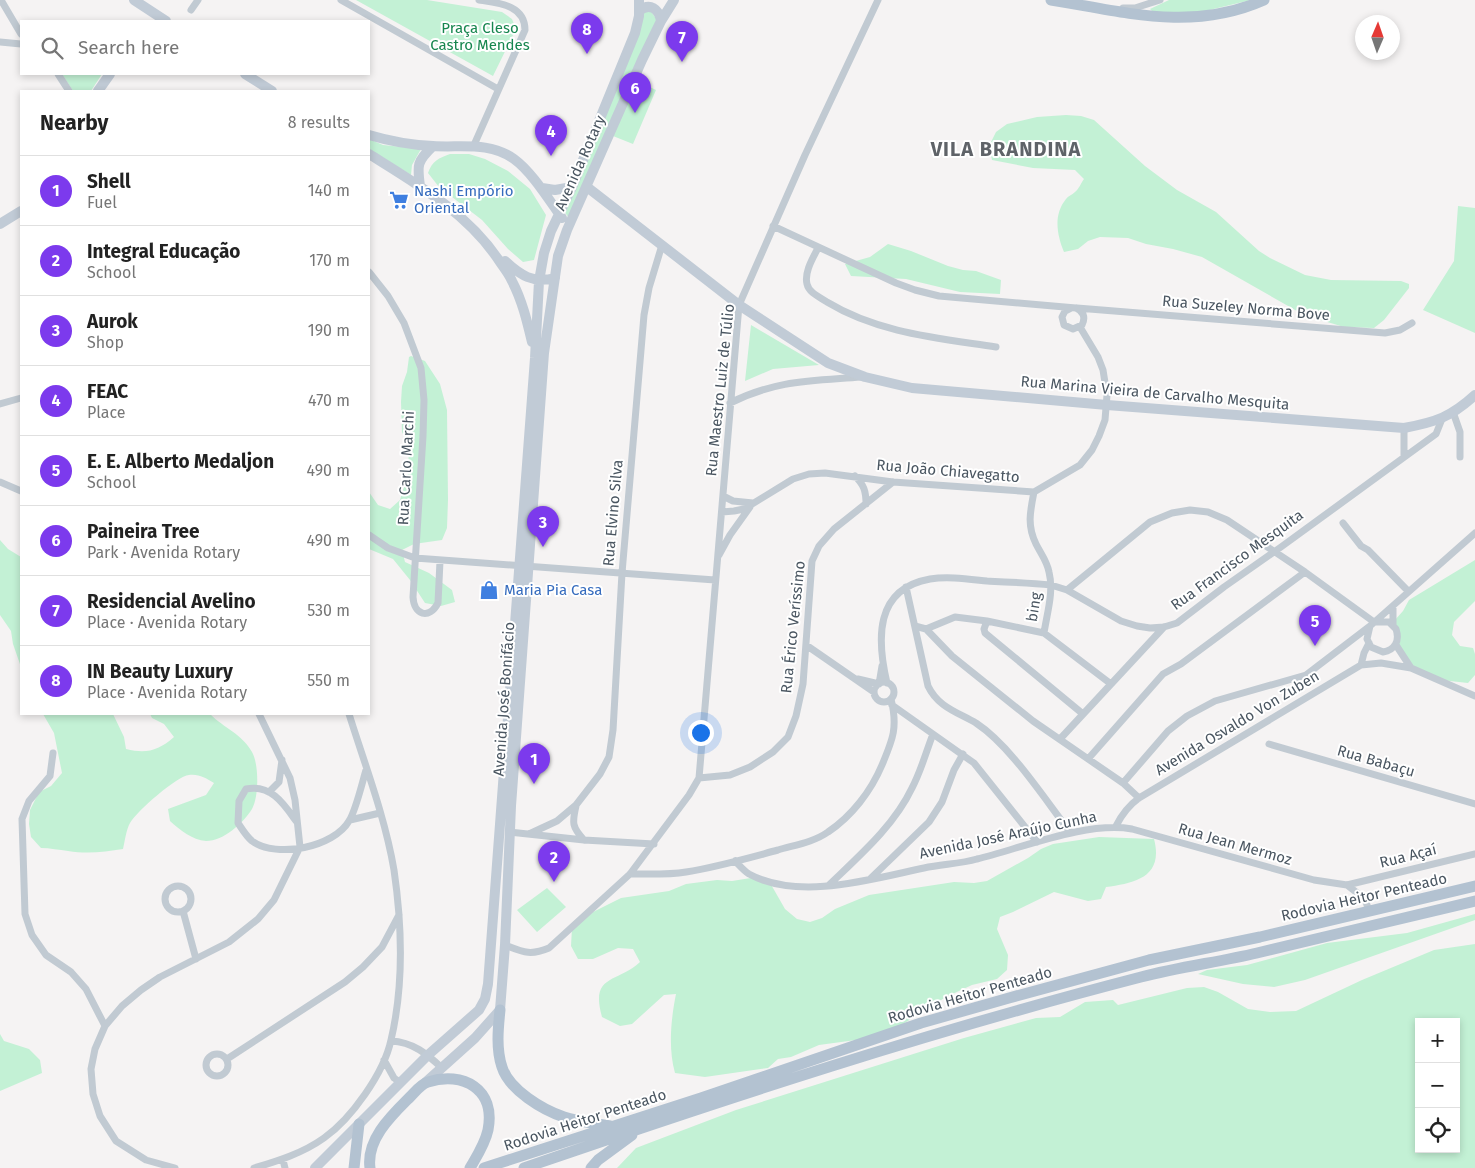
<!DOCTYPE html>
<html lang="en">
<head>
<meta charset="utf-8">
<style>
	body { margin:0; font-family:"Fira Sans",sans-serif; background:#f6f6f6; color:#222 }
	.controls { position:absolute; right:15px; bottom:15px; display:grid; overflow:hidden; border-radius:0px; box-shadow:0 2px 8px #0003 }
	.controls button { width:45px; height:45px; display:grid; place-items:center; padding:0; border:0; border-bottom:1px solid #e0e0e0; background:#fff; color:#222; font:25px sans-serif }
	.compass { position:absolute; left:1355px; top:15px; width:45px; height:45px; border-radius:50%; background:#fff; box-shadow:0 2px 8px #0003; rotate:2deg }
	.you { position:absolute; left:700px; top:732px; width:18px; height:18px; margin:-12px; border:4px solid #fff; border-radius:50%; background:#1a73e8; box-shadow:0 0 0 8px #1a73e833 }
	.badge { display:grid; place-items:center; width:32px; height:32px; border-radius:50%; background:#7c3aed; color:#fff; font-size:16px; font-weight:700 }
	.pin { position:absolute; translate:-50% -41px; filter:drop-shadow(0 1px 2px #0008) }
	.pin::after { content:''; position:absolute; top:26px; width:18px; height:15px; background:inherit; clip-path:polygon(0 0,100% 0,50% 100%) }
	.list { margin:0; padding:0; list-style:none }
	h2 { display:flex; justify-content:space-between; align-items:center; height:65px; margin:0; padding:0 20px; font-size:21px }
	h2 small { font-size:16px; font-weight:400; color:#767676 }
	.list li { display:grid; grid-template-columns:32px 1fr auto; gap:15px; align-items:center; box-sizing:border-box; height:70px; padding:0 20px; border-top:1px solid #e0e0e0 }
	.list b { display:block; font-size:19px; white-space:nowrap }
	.list p { margin:0; font-size:16px; white-space:nowrap; color:#767676 }
	.list em { font-size:16px; font-style:normal; color:#767676 }
	.icon { flex:none; width:28px; height:28px; fill:none; stroke:currentColor; stroke-width:2; stroke-linecap:round; stroke-linejoin:round }
	.map { position:relative; flex:none; width:1475px; height:1168px; overflow:hidden }
	.search { position:absolute; background:#fff; box-shadow:0 2px 8px #0003; left:20px; top:20px; width:350px; height:55px; display:flex; align-items:center; gap:12px; box-sizing:border-box; padding:0 18px; border-radius:0px; color:#767676; font-size:19px }
	.panel { position:absolute; background:#fff; box-shadow:0 2px 8px #0003; left:20px; top:90px; width:350px; height:625px; border-radius:0px }
	.map>svg:first-child { display:block }
</style>
</head>
<body>
<div class="map">
<svg width="1475" height="1168" viewBox="0 0 1475 1168">
	<rect width="100%" height="100%" fill="#f5f3f3"/>
	<!-- green -->
	<path fill="#c3f1d5" fill-rule="evenodd" d="M356 0H427L502 12 512 19 516 29 493 76Z
		M1169 0H1251L1197 13 1153 12 1150 9Z
		M649 9 658 21 569 218 563 210 642 12Z
		M62 74H102L91 91H73Z
		M637 81 656 90 633 144 613 136Z
		M1066 115 1081 116 1094 120 1145 166 1177 190 1216 212 1259 251 1270 258 1305 275 1331 280 1401 281 1409 284V288L1384 320 1374 328 1344 327 1304 315 1202 257 1173 249 1146 244 1128 238 1100 237 1088 241 1078 249 1064 252C1057 235 1053 215 1066 199 1068 196 1072 195 1075 192 1079 189 1081 183 1084 179L1075 170 1033 168 992 160 989 146 996 132 1007 124 1037 117Z
		M369 139 383 145 421 149 412 165 411 175 369 149Z
		M450 154H469L485 159 508 171 530 189 546 215 534 260 523 262 508 249 482 220 439 187 428 173C432 161 439 158 450 154Z
		M1458 206 1475 208V333L1423 310 1454 261Z
		M888 244 911 251 948 266 963 270 976 271 1001 280 1000 294 960 292 906 279 851 276 845 264 870 257Z
		M751 325 819 365 773 369 745 381Z
		M411 356 425 361 440 384 447 410 448 500 447 528 442 540 414 544 402 550 405 562 429 573 452 590 455 602 441 606 425 603 410 580 393 559 369 549V492L378 505 390 509 400 500 408 474 409 446 402 432 401 402 402 386 407 372 409 357Z
		M0 540 8 549 21 557V667L13 644 11 631 0 615Z
		M1475 560V601L1454 622 1452 635 1460 646 1473 648 1475 654V675L1468 683 1441 680 1415 672 1396 651 1394 634V621L1403 611 1409 600Z
		M43 714H113L124 737 126 749C146 754 158 751 174 737L164 724 152 718 150 714H210C224 728 242 734 252 752 259 764 259 797 252 809 243 823 224 841 206 841 192 840 180 830 170 821L168 809 206 795 214 783C205 778 200 774 189 775 177 776 137 811 130 823 126 830 125 841 123 849 105 852 87 854 68 851 59 850 50 848 41 848L31 837 29 824 30 810 39 792 51 786 62 773 54 733Z
		M1099 837 1154 839C1164 877 1135 883 1106 887L1101 899 1088 901 1054 892 1013 912 1000 917 997 929 1008 955 1007 970 997 979 972 985 946 997 876 1041 856 1040 819 1045 791 1057 778 1059 768 1068 705 1077 675 1073C668 1048 671 1019 676 994L664 995 632 1024 620 1026 602 1017C590 974 616 984 640 962L633 949 618 948 593 959H578L571 946 572 928 593 912 621 898 669 891 686 884 717 880 732 881 757 877 769 881 785 909 797 919 810 922 822 918 835 909 869 895 954 882 974 883 987 881 1028 858 1041 849 1053 844Z
		M547 888 566 907 537 932 517 910Z
		M1475 914V920L1305 980 1274 987 1243 984 1198 974 1207 970 1247 965 1327 943 1407 933Z
		M1475 944V1168H617L636 1148 736 1110 964 1038 1036 1018 1060 1017 1085 1002 1113 1000 1118 1005 1187 988 1204 987 1218 992 1248 1009 1270 1012 1296 1011 1362 980 1434 950ZM1419 1022H1456V1149H1419Z
		M0 1034 4 1041 29 1049 40 1060 42 1073 0 1091Z"/>
	<g fill="none" stroke-linecap="round" stroke-linejoin="round">
		<!-- street -->
		<path stroke="#c1cad2" stroke-width="7" d="M1 0 21 34
			M341 0 498 89
			M1123 8H1135L1160 0
			M191 10 198 0
			M0 42 21 44
			M58 74 69 91
			M474 145 525 30C525 5 499 3 479 0
			M773 226 896 283 915 290 939 296 1076 308C1083 311 1086 317 1082 325L1073 329 1064 325 1062 317 1065 311 1071 308
			M818 248C813 258 804 272 807 284 809 293 820 297 827 302 878 333 938 338 996 347
			M369 272 388 296 404 323 421 368 424 400 423 436 413 597C414 615 429 620 438 603L440 561
			M1077 308 1385 333 1400 330 1412 323
			M730 403C776 380 811 381 861 377
			M0 404 21 398
			M1453 412 1460 432V457
			M1404 428V457
			M855 476C864 485 866 491 866 504
			M0 482 21 491
			M1034 492C1030 512 1027 526 1036 544 1041 554 1047 561 1049 572 1054 592 1047 613 1044 633
			M723 496 733 501 753 503
			M722 512 734 511 744 509 793 479 809 474 825 473 893 482 1034 492 1080 465 1092 450 1099 436 1105 420 1107 395 1103 370 1098 357 1080 327
			M1343 523 1361 546 1368 550 1408 591
			M369 535 388 548 415 558 715 580
			M719 555 730 535 750 507
			M906 587 928 686C938 707 957 712 976 723 1011 746 1045 800 1071 833
			M1067 590 1150 522 1172 513 1190 510 1208 512 1227 520 1305 572 1374 622
			M1393 606V625
			M987 621 984 629 985 633 1083 714
			M915 626 926 629 952 656 1033 721 1123 783 1139 798
			M1370 626 1367 639 1371 647 1383 652C1395 650 1400 641 1396 629L1389 622H1375
			M926 629 955 617 987 621 1044 633 1111 684
			M806 645 874 692
			M1396 645 1411 668
			M1361 665 1364 653 1369 643
			M858 679 879 684 882 666
			M874 692a10 10 0 1 1 20 0a10 10 0 1 1-20 0Z
			M887 683C877 640 874 589 930 579 948 576 968 579 987 581 1008 582 1030 583 1051 585L1067 590 1121 621 1137 626 1150 628 1164 627 1177 623 1224 587 1281 547 1436 434 1442 419
			M892 705 974 763 1037 842
			M1060 739 1164 627
			M1269 744 1475 804
			M53 753 50 776 29 801 22 819 25 914 32 935 46 955 71 972 86 989 105 1026
			M1088 759 1163 674 1181 664 1305 572
			M699 778 730 775 750 767 773 752 788 737 796 716 803 684 812 561 819 546 834 529 893 482
			M1123 783 1168 731 1187 716 1215 701 1306 675 1370 626 1475 533
			M269 792 279 782 282 760
			M576 806C572 823 572 827 584 840
			M350 820 380 813
			M296 821C284 804 271 784 246 789L239 801 238 823C242 829 246 836 252 841 277 859 334 847 349 821 356 810 362 783 366 770
			M1116 826C1122 814 1128 806 1139 798L1361 665 1381 663 1411 668 1475 696
			M509 832 584 840 654 844
			M529 834 557 821 576 805 600 774 609 757 613 730 622 573 644 315 649 288 662 245
			M735 861C739 865 744 871 749 874 799 901 872 879 924 868 942 864 960 864 977 859 1022 848 1087 821 1132 829L1314 880 1347 885 1475 854
			M630 874C649 874 668 875 686 872 717 867 748 858 778 850 795 845 814 842 828 832 852 816 871 791 882 765 893 739 898 727 891 699
			M870 879 929 822 942 802 954 770 963 754
			M829 885C859 856 894 826 912 788 921 771 926 752 933 734
			M1347 885 1365 899 1369 911
			M165 899a13 13 0 1 1 26 0a13 13 0 1 1-26 0Z
			M183 911 196 959
			M505 945C523 952 530 956 549 948L630 874 689 795 699 778 739 305 805 155 878 0
			M391 1041C413 1042 427 1054 442 1068
			M206 1065a11 11 0 1 1 22 0a11 11 0 1 1-22 0Z
			M227 1059 345 982 363 967 382 947 399 915
			M384 1060 394 1078 401 1083
			M283 1160 285 1168
			M175 1168 146 1160 116 1141 100 1116 93 1094 91 1069 95 1049 105 1026 122 1006 141 990 160 977 229 942 258 919 274 900 300 847 295 800 290 778 259 714
			M254 1168C278 1161 303 1153 324 1138 351 1119 384 1073 391 1040 404 985 402 925 394 870 385 817 365 765 349 714"/>
		<!-- secondary -->
		<path stroke="#c1cbd6" stroke-width="10" d="M134 0 166 21
			M639 11C650 2 659 9 661 21
			M245 74 272 91
			M98 91 110 74
			M369 135C389 141 411 145 433 146 460 148 489 141 514 159 532 172 549 200 562 218
			M369 154C417 184 468 213 500 262 504 268 509 274 512 281 522 300 527 321 532 342
			M420 186C417 165 417 161 433 146
			M587 187 739 305 828 363 865 377 912 388 1107 405 1404 428C1436 422 1451 417 1475 395
			M542 188 555 190 572 187
			M0 224 21 211
			M505 261C520 275 533 284 555 278
			M426 1082 475 1038 500 1010 505 945 511 806 544 353 558 256 567 230 642 60 661 21 674 0
			M315 1168 428 1055 479 1010 485 999 488 984 535 358 539 281 544 253 551 231 572 187 635 33 639 16V0"/>
		<!-- primary -->
		<path stroke="#b3c2d1" stroke-width="11" d="M1051 0C1125 12 1192 32 1264 0
			M500 1010C498 1029 496 1049 502 1067 509 1090 543 1110 564 1117 578 1122 595 1123 610 1126
			M354 1168 359 1124
			M370 1168C366 1139 392 1115 410 1097 415 1092 421 1084 428 1082 463 1071 496 1089 488 1130 485 1144 477 1156 470 1168
			M484 1168 701 1098 921 1023 1009 998 1149 960 1260 937 1475 886
			M524 1168C727 1098 932 1031 1141 977 1179 967 1219 962 1257 953 1330 936 1402 918 1475 901
			M591 1168 598 1160 632 1135"/>
	</g>
	<!-- icons -->
	<defs>
		<g id="supermarket-bare" transform="scale(1.5)"><path d="M-6-5.5h2.5l.6 2H6L4.5 2H-2.5L-4.4-4H-6ZM-1.5 3.2a1.3 1.3 0 1 0 .1 0ZM3 3.2a1.3 1.3 0 1 0 .1 0Z" fill="#3f7fe0" stroke="#fff" stroke-width="2.5" paint-order="stroke"/></g>
		<g id="shop-bare" transform="scale(1.5)"><path d="M-5-2.5h2.3a2.7 3.5 0 0 1 5.4 0H5L5.5 6h-11ZM-1.5-2.5h3a1.5 2.3 0 0 0-3 0Z" fill="#3f7fe0" stroke="#fff" stroke-width="2.5" paint-order="stroke"/></g>
	</defs>
	<g fill-rule="evenodd">
		<use href="#supermarket-bare" x="399" y="200"/>
		<use href="#shop-bare" x="489" y="590"/>
	</g>
	<g text-anchor="middle" stroke-width="4" stroke-linejoin="round" paint-order="stroke">
		<!-- park labels -->
		<g font-size="15" fill="#17864f" stroke="#fff">
			<text x="480" y="33">Praça Cleso<tspan x="480" dy="17">Castro Mendes</tspan></text>
		</g>
		<!-- street labels -->
		<g font-size="15" fill="#4a5661" stroke="#fff">
			<text transform="translate(580 163) rotate(-66)" y="5">Avenida Rotary</text>
			<text transform="translate(1246 308) rotate(5)" y="5">Rua Suzeley Norma Bove</text>
			<text transform="translate(720 390) rotate(-84)" y="5">Rua Maestro Luiz de Túlio</text>
			<text transform="translate(1155 393) rotate(5)" y="5">Rua Marina Vieira de Carvalho Mesquita</text>
			<text transform="translate(406 468) rotate(-87)" y="5">Rua Carlo Marchi</text>
			<text transform="translate(948 471) rotate(5)" y="5">Rua João Chiavegatto</text>
			<text transform="translate(613 513) rotate(-85)" y="5">Rua Elvino Silva</text>
			<text transform="translate(1237 560) rotate(-36)" y="5">Rua Francisco Mesquita</text>
			<text transform="translate(1034 607) rotate(-81)" y="5">bing</text>
			<text transform="translate(793 627) rotate(-84)" y="5">Rua Érico Veríssimo</text>
			<text transform="translate(504 699) rotate(-86)" y="5">Avenida José Bonifácio</text>
			<text transform="translate(1237 723) rotate(-31)" y="5">Avenida Osvaldo Von Zuben</text>
			<text transform="translate(1376 761) rotate(16)" y="5">Rua Babaçu</text>
			<text transform="translate(1008 835) rotate(-12)" y="5">Avenida José Araújo Cunha</text>
			<text transform="translate(1235 844) rotate(16)" y="5">Rua Jean Mermoz</text>
			<text transform="translate(1408 856) rotate(-14)" y="5">Rua Açaí</text>
			<text transform="translate(1364 897) rotate(-13)" y="5">Rodovia Heitor Penteado</text>
			<text transform="translate(970 995) rotate(-16)" y="5">Rodovia Heitor Penteado</text>
			<text transform="translate(585 1120) rotate(-18)" y="5">Rodovia Heitor Penteado</text>
		</g>
		<!-- shop labels -->
		<g font-size="15" fill="#366cbe" stroke="#fff" text-anchor="start">
			<text x="414" y="196">Nashi Empório<tspan x="414" dy="17">Oriental</tspan></text>
			<text x="504" y="595">Maria Pia Casa</text>
		</g>
		<!-- district labels -->
		<g font-size="20" font-weight="bold" letter-spacing="1" fill="#5f6368" stroke="#fff">
			<text x="1006" y="156">VILA BRANDINA</text>
		</g>
	</g>
</svg>
<div class="controls">
<button>+</button>
<button>−</button>
<button><svg class="icon" aria-label="locate" viewBox="0 0 24 24"><circle cx="12" cy="12" r="6"/><path d="M12 2v4M12 18v4M2 12h4M18 12h4"/></svg></button>
</div>
<svg class="compass" viewBox="-18 -18 36 36"><path d="M0-13l5 13h-10z" fill="#e53935"/><path d="M0 13l5-13h-10z" fill="#767676"/></svg>
<div class="you"></div>
<div class="pin badge" style="left:534px;top:784px">1</div>
<div class="pin badge" style="left:554px;top:882px">2</div>
<div class="pin badge" style="left:543px;top:547px">3</div>
<div class="pin badge" style="left:551px;top:156px">4</div>
<div class="pin badge" style="left:1315px;top:646px">5</div>
<div class="pin badge" style="left:635px;top:113px">6</div>
<div class="pin badge" style="left:682px;top:62px">7</div>
<div class="pin badge" style="left:587px;top:54px">8</div>
<div class="search"><svg class="icon" aria-label="search" viewBox="0 0 24 24"><circle cx="10" cy="10" r="6"/><path d="M15 15l6 6"/></svg>Search here</div>
<section class="panel">
<h2>Nearby<small>8 results</small></h2>
<ul class="list">
<li><span class="badge">1</span><div><b>Shell</b><p>Fuel</p></div><em>140 m</em></li>
<li><span class="badge">2</span><div><b>Integral Educação</b><p>School</p></div><em>170 m</em></li>
<li><span class="badge">3</span><div><b>Aurok</b><p>Shop</p></div><em>190 m</em></li>
<li><span class="badge">4</span><div><b>FEAC</b><p>Place</p></div><em>470 m</em></li>
<li><span class="badge">5</span><div><b>E. E. Alberto Medaljon</b><p>School</p></div><em>490 m</em></li>
<li><span class="badge">6</span><div><b>Paineira Tree</b><p>Park · Avenida Rotary</p></div><em>490 m</em></li>
<li><span class="badge">7</span><div><b>Residencial Avelino</b><p>Place · Avenida Rotary</p></div><em>530 m</em></li>
<li><span class="badge">8</span><div><b>IN Beauty Luxury</b><p>Place · Avenida Rotary</p></div><em>550 m</em></li>
</ul>
</section>
</div>
</body>
</html>
